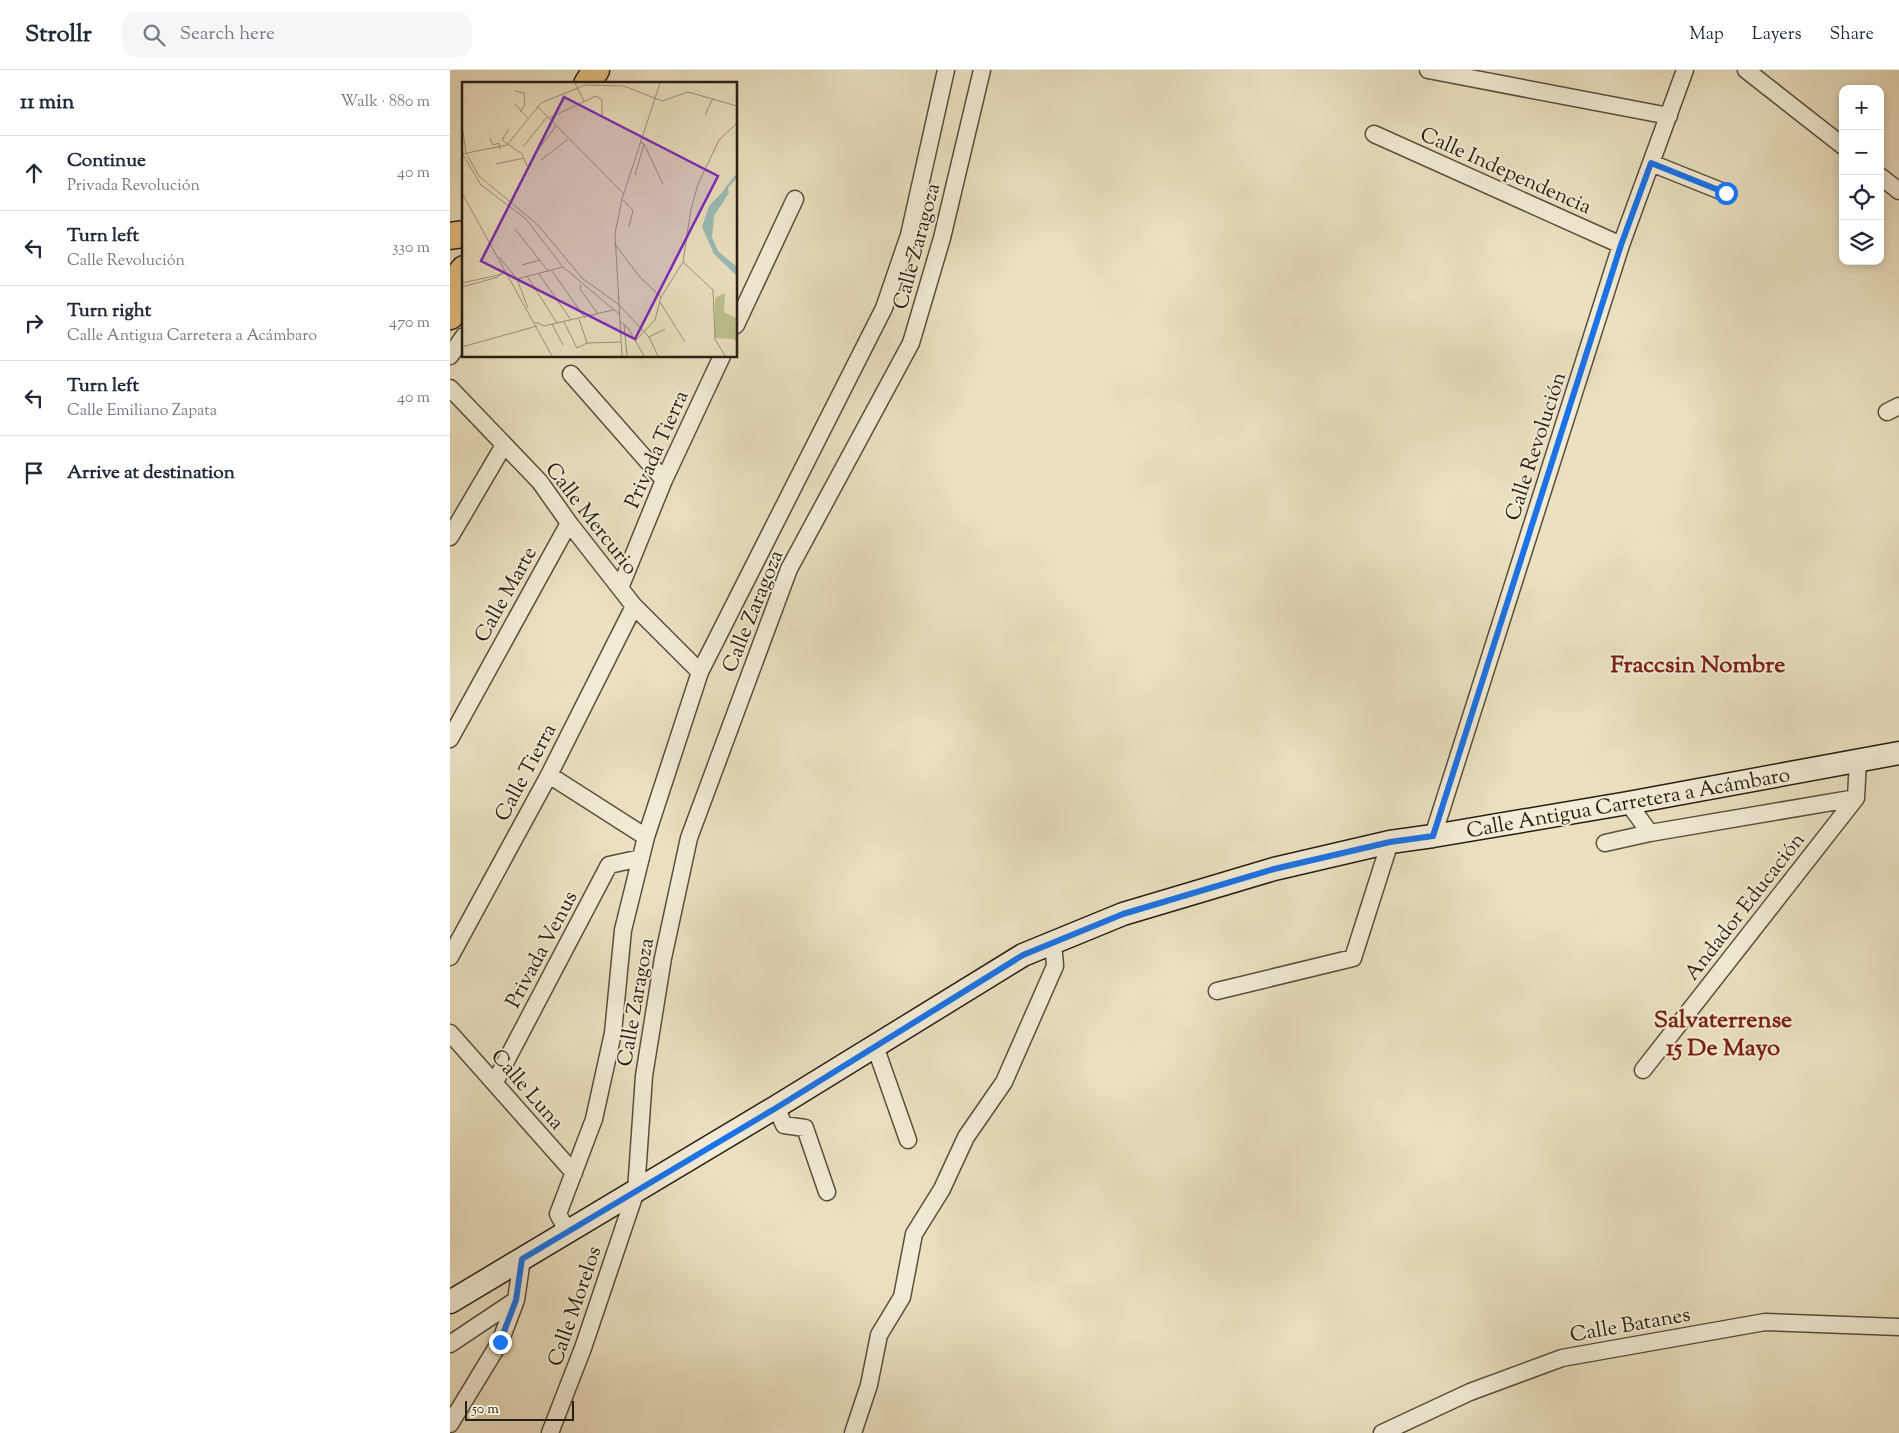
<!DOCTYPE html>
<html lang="en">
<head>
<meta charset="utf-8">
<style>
	body { margin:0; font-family:"Sorts Mill Goudy",serif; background:#f6f6f7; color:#1f2937 }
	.controls { position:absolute; right:15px; top:15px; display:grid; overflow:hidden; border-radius:10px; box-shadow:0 2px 8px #0003 }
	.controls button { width:45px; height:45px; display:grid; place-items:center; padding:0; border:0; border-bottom:1px solid #e0e1e3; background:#fff; color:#1f2937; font:25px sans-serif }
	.scale { position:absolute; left:15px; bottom:12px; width:109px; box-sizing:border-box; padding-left:5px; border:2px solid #271f13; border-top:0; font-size:14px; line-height:18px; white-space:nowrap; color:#271f13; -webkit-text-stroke:4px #f2ecd6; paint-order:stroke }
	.stop { position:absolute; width:15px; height:15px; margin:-11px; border:4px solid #1a73e8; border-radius:50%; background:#fff }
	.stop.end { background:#1a73e8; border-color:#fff; box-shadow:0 1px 5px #0008 }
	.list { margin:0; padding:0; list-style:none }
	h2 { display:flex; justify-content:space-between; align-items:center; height:65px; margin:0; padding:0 20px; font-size:21px }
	h2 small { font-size:16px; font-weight:400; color:#747a83 }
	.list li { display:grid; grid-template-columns:32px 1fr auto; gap:15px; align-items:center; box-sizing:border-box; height:75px; padding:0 20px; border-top:1px solid #e0e1e3 }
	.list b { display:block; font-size:19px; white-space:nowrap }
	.list p { margin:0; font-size:16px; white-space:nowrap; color:#747a83 }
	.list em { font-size:16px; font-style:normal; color:#747a83 }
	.icon { flex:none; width:28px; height:28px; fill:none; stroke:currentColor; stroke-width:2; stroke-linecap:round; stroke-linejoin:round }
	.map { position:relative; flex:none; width:1449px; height:1363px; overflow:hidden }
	header { display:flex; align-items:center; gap:30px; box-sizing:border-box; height:70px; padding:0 25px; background:#fff; border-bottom:1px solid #e0e1e3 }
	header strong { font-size:24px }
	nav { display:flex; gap:28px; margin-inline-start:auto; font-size:18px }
	.search { width:350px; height:45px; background:#f6f6f7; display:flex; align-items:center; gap:12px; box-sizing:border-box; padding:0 18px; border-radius:15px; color:#747a83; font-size:19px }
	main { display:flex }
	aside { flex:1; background:#fff }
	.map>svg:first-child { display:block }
</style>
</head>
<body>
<header>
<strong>Strollr</strong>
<div class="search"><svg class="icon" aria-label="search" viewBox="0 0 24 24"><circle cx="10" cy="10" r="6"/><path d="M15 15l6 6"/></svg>Search here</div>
<nav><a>Map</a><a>Layers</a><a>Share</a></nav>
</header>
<main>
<aside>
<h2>11 min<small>Walk · 880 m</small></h2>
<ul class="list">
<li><svg class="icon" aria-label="ahead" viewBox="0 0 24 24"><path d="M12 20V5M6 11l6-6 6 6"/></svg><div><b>Continue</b><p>Privada Revolución</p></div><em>40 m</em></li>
<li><svg class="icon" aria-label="left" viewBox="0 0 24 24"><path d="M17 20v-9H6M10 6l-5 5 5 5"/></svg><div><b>Turn left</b><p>Calle Revolución</p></div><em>330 m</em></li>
<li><svg class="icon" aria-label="right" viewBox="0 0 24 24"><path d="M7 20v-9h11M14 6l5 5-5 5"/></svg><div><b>Turn right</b><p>Calle Antigua Carretera a Acámbaro</p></div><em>470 m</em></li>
<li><svg class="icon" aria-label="left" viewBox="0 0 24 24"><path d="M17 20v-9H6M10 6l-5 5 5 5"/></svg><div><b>Turn left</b><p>Calle Emiliano Zapata</p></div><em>40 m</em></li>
<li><svg class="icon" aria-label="arrive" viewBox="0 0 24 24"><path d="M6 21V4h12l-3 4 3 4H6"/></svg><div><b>Arrive at destination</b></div></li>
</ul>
</aside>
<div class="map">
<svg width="1449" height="1363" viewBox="0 0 1449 1363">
	<rect width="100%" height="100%" fill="#ebe1c0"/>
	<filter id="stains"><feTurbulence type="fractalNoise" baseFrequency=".004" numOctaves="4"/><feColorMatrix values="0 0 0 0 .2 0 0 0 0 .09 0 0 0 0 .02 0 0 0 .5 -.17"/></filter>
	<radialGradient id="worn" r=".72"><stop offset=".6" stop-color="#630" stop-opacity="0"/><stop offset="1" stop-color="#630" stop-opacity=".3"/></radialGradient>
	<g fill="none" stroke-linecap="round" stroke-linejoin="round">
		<!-- street casing -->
		<g stroke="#58503e" stroke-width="19">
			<path id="street" d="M978 0 1219 46
				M1296 0 1393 76
				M924 64 1171 175
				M1201 93 1276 123
				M1430 106 1449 121
				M286 255 345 129
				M0 286 14 266
				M121 304 214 410
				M0 318 90 412 119 453 184 536 250 602
				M1437 342 1449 336
				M0 467 54 375
				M170 518 214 410 272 286
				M0 669 119 453
				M99 705 196 767
				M1178 733 1200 763
				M983 766 1171 175 1235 0
				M1155 773 1200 763 1406 728
				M0 887 99 705 184 536
				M767 921 903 888 940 772
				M0 963 124 1103
				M425 976 458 1070
				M1193 1000 1406 728 1408 690
				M45 1012 159 795 191 788
				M326 1037 334 1055 355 1058 377 1122
				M118 1162 108 1144 144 1049 163 963 173 860 196 767 250 602 434 238 459 165 496 0
				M0 1274 66 1230
				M0 1354 50 1272 66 1230 72 1189
				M100 1363 133 1278 186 1121 194 1006 213 888 239 768 339 499 461 273 492 168 532 0
				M403 1363 419 1315 429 1265 452 1227 464 1164 492 1119 516 1067 554 1012 605 896 603 872
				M932 1363 1020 1322 1112 1288 1315 1252 1449 1257"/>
		</g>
		<!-- secondary casing -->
		<g stroke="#271f13" stroke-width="25">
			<path id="secondary" d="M0 1232 326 1037 573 885 673 844 824 799 940 772 983 766 1178 733 1449 683"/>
		</g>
		<!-- primary casing -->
		<g stroke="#271f13" stroke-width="29">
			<path id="primary" d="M137 14 146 0
				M0 166 14 164
				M0 218 14 199
				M0 246 14 226"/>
		</g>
		<!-- street -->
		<use href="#street" stroke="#f2ecd6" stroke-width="16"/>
		<!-- secondary -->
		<use href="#secondary" stroke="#f2ecd6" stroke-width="22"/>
		<!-- primary -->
		<use href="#primary" stroke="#e6c080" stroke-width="26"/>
	</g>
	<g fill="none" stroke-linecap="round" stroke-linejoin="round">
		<!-- route -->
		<path stroke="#1a73e8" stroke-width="6" d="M50 1272 66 1230 72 1189 326 1038 573 885 673 844 824 799 940 772 983 766 1171 175 1201 93 1276 123"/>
	</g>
	<g text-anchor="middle" stroke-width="4" stroke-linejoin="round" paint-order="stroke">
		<!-- street labels -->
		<g font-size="21" fill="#271f13" stroke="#f2ecd6">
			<text transform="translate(1056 100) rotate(24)" y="7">Calle Independencia</text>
			<text transform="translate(466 176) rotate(-75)" y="7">Calle Zaragoza</text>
			<text transform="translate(1085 376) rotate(-72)" y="7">Calle Revolución</text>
			<text transform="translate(206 379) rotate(-66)" y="7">Privada Tierra</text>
			<text transform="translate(142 448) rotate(52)" y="7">Calle Mercurio</text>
			<text transform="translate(55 524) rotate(-61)" y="7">Calle Marte</text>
			<text transform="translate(302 541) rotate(-68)" y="7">Calle Zaragoza</text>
			<text transform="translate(75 702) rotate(-62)" y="7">Calle Tierra</text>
			<text transform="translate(1178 732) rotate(-10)" y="7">Calle Antigua Carretera a Acámbaro</text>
			<text transform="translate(1294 836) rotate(-52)" y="7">Andador Educación</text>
			<text transform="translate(91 879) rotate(-62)" y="7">Privada Venus</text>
			<text transform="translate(185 932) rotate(-80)" y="7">Calle Zaragoza</text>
			<text transform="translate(78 1019) rotate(49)" y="7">Calle Luna</text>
			<text transform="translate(124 1236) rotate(-71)" y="7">Calle Morelos</text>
			<text transform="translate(1180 1254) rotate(-10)" y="7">Calle Batanes</text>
		</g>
		<!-- quarter labels -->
		<g font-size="24" font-weight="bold" fill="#7a1f14" stroke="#f2ecd6">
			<text x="1248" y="602">Fraccsin Nombre</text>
			<text x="1273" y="957">Salvaterrense<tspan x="1273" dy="28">15 De Mayo</tspan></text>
		</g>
	</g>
	<!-- overview -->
	<g transform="translate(12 12)">
		<rect width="275" height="275" fill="#ebe1c0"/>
		<path d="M263 211 262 230 275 237V262L272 257 253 256V216Z" fill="#bcc28f"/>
		<path d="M265 105 267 111 252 134 250 155 256 169 275 185V194L252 172 240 145 247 124Z" fill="#99bcb8"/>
		<path fill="none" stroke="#99bcb8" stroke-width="2.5" d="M263 108 275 93"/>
		<path fill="none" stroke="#9d937b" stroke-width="1" d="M113 1 122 19M53 9 62 11 63 23 58 30M140 18V36M53 22 66 36M75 24 162 112M243 33 251 16M87 36 134 14 140 18M0 43 4 71 17 94 76 143 120 196 156 222 187 255 196 274M47 47 40 58 60 72 65 84M28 56 31 63 37 61 38 67M178 60 182 62 201 102M61 65 85 35M75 69 94 44M0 71 19 103 64 137 101 185 157 232M0 72 45 63 79 21 123 3 162 4 200 19 226 10 275 24M79 78 106 57M34 82 62 76M173 93 182 62M0 111 90 274M160 117 171 128 167 145M53 147 87 190M152 161 177 194 199 215M37 175 55 197 66 226M221 180 251 208 253 257 263 274M60 183 78 178M90 189 123 236M77 192 109 238M65 194 95 241M55 197 101 185M0 201 41 192M119 203 118 207 136 232M0 205 36 195 42 188M198 220 223 260M117 237 125 261M158 239 166 246 182 274M73 240 82 244 151 228M102 240 115 266 125 261 159 260M90 242 101 263M162 242 165 274M187 255 203 247M173 259 193 238 199 215 221 180 229 127 236 102 257 58 275 41M0 265 75 244M160 274 153 152 160 117 198 1"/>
		<path fill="#7b2cbf" fill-opacity="0.15" stroke="#7b2cbf" stroke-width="2.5" d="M102 15 256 94 173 257 19 179Z"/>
		<rect width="275" height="275" fill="none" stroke="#271f13" stroke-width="2.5"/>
	</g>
	<rect width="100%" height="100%" filter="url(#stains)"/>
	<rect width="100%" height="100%" fill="url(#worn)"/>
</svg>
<div class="controls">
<button>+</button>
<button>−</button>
<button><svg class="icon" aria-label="locate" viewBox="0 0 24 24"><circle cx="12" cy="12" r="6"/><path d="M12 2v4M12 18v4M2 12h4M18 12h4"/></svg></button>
<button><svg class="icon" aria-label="layers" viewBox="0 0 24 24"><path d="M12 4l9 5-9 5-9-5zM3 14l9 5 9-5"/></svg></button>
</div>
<div class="scale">50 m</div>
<div class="stop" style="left:1276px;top:123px"></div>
<div class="stop end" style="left:50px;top:1272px"></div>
</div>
</main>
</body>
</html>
